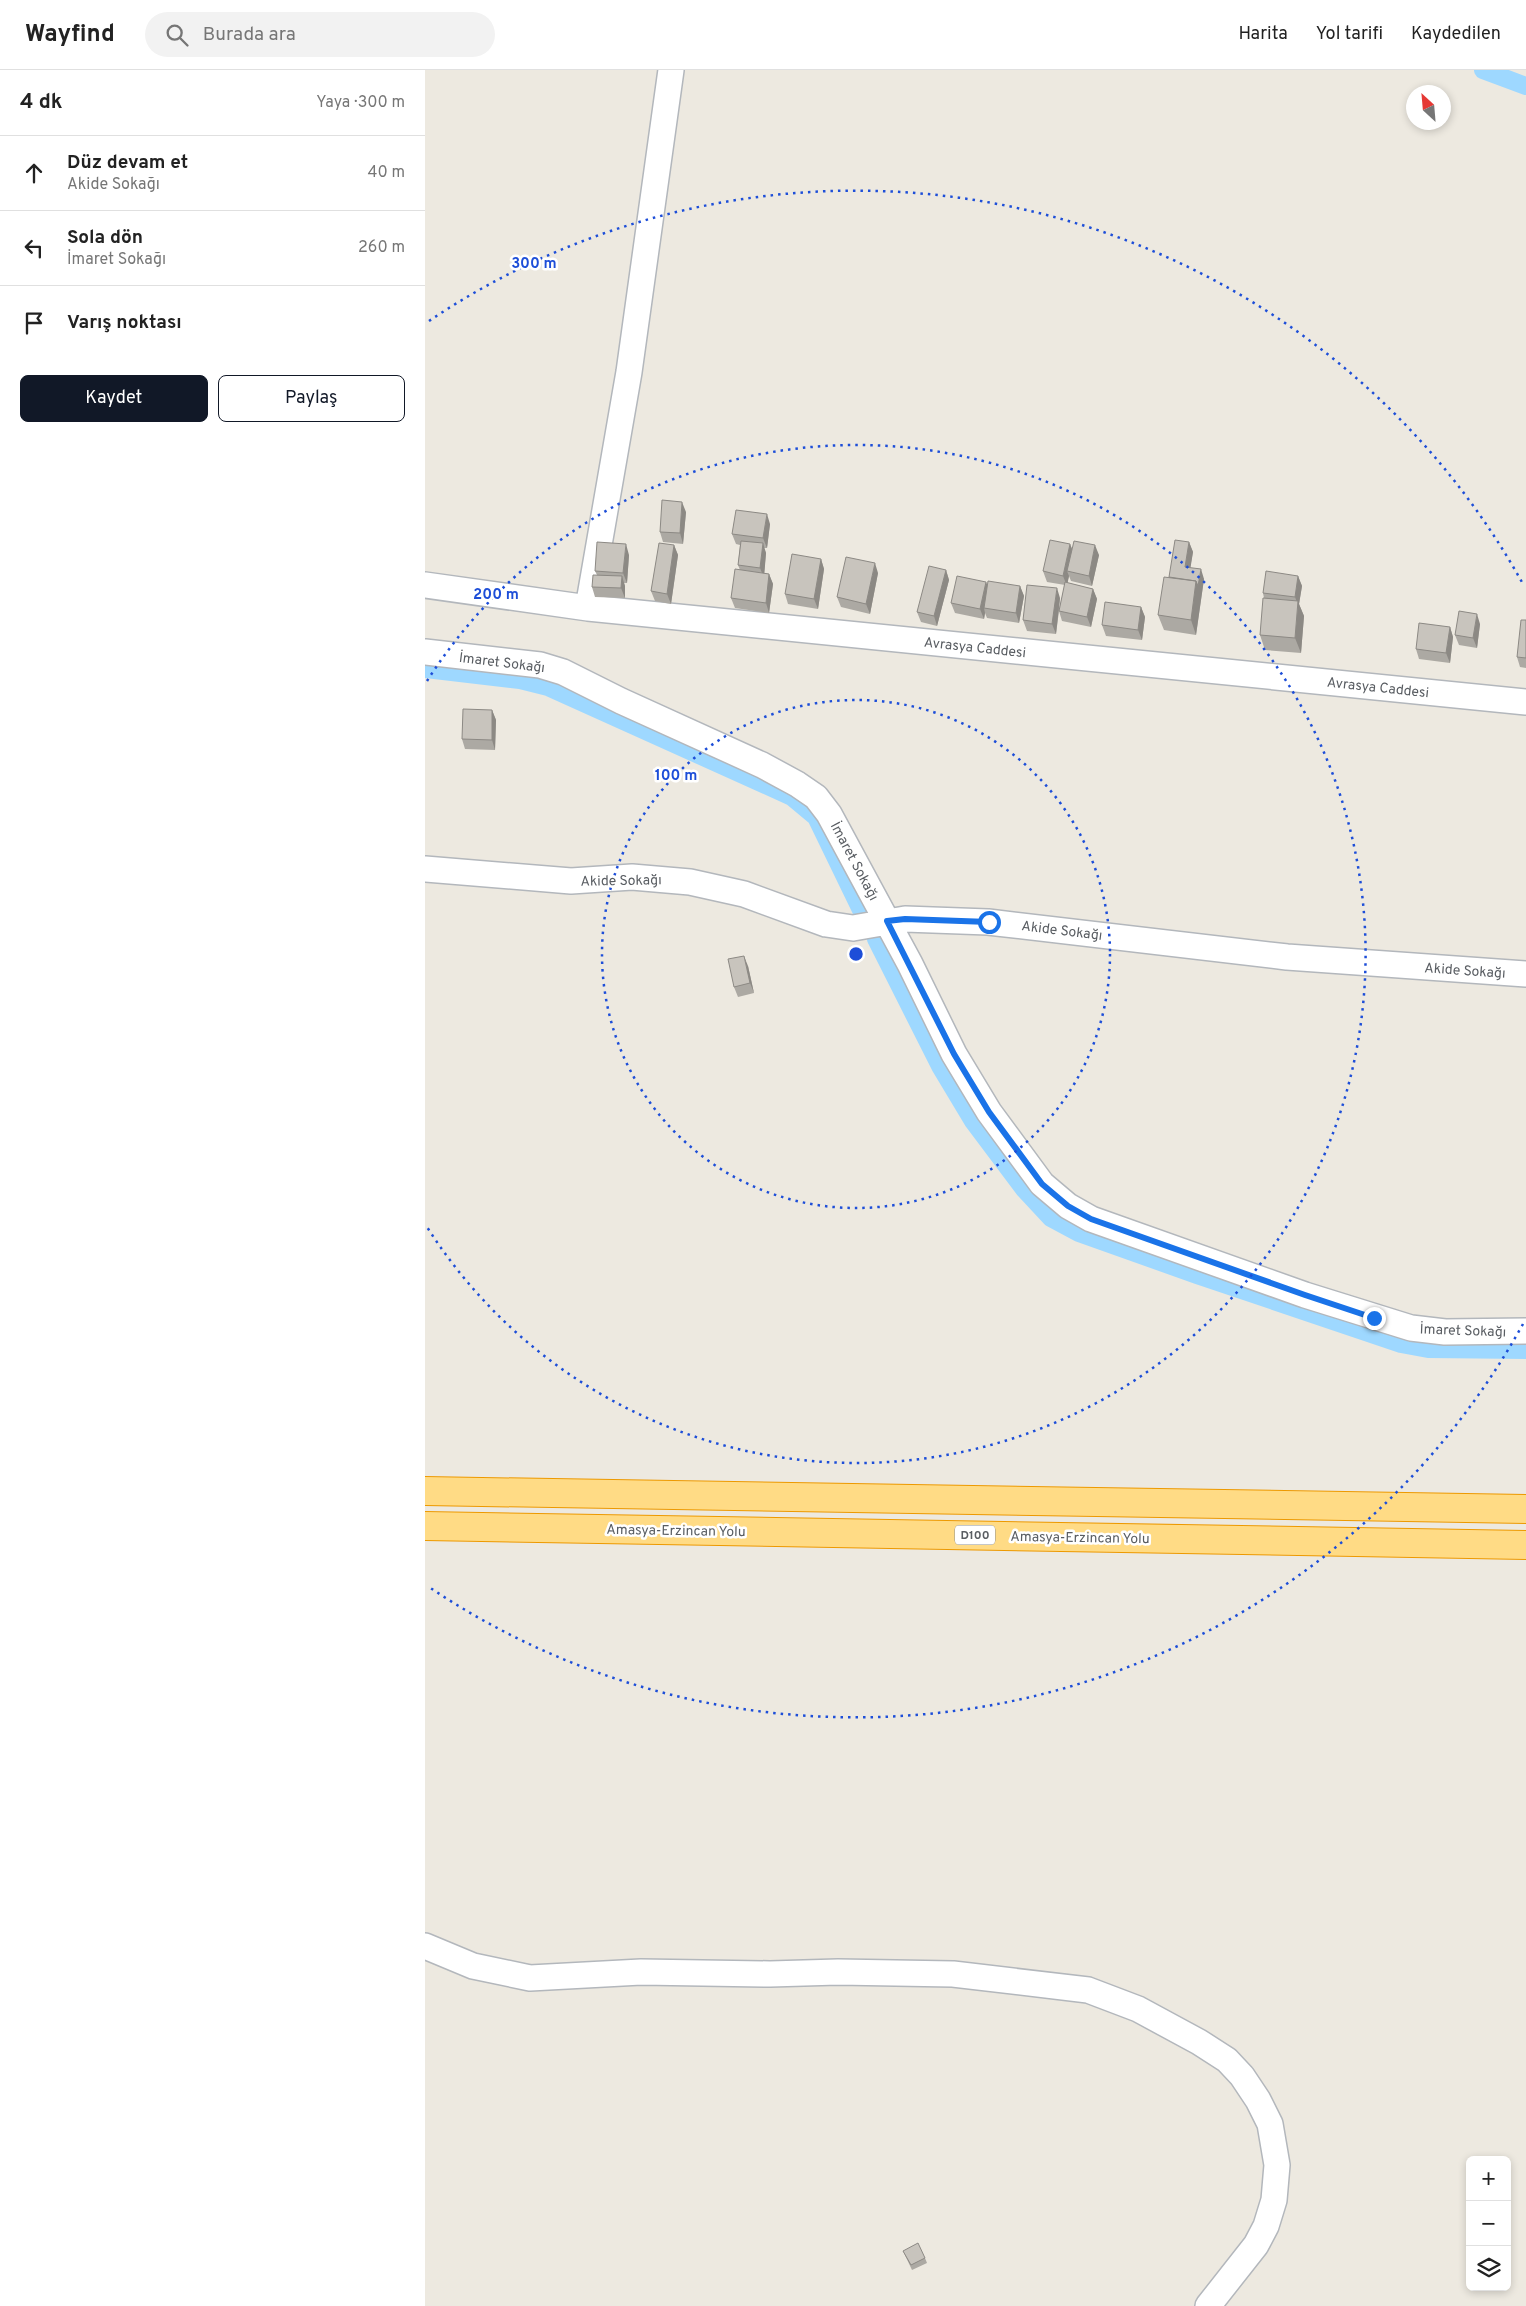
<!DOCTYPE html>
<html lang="tr">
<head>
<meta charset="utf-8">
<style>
	body { margin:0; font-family:Overpass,sans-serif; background:#f2f2f2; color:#222 }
	.controls { position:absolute; right:15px; bottom:15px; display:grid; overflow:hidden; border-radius:8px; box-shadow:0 2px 8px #0003 }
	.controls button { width:45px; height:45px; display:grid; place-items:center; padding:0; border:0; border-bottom:1px solid #e0e0e0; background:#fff; color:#222; font:25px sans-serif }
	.compass { position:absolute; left:981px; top:15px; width:45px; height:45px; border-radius:50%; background:#fff; box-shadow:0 2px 8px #0003; rotate:334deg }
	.stop { position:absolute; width:15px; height:15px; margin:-11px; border:4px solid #1a73e8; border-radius:50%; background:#fff }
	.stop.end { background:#1a73e8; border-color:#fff; box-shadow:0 1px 5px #0008 }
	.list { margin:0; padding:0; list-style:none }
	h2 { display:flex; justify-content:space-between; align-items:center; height:65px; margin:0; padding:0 20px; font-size:21px }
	h2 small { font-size:16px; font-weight:400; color:#767676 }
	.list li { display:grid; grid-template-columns:32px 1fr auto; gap:15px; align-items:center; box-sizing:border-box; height:75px; padding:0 20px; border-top:1px solid #e0e0e0 }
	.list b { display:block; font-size:19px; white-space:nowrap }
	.list p { margin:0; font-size:16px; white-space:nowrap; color:#767676 }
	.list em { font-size:16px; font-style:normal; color:#767676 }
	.actions { display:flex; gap:10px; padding:15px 20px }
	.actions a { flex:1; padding:11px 0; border:1px solid #111827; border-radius:8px; text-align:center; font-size:18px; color:#111827 }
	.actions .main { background:#111827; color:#fff }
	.icon { flex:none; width:28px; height:28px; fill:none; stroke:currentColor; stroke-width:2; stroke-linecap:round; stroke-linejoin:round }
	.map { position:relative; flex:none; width:1101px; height:2236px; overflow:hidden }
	header { display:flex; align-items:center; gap:30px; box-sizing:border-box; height:70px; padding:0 25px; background:#fff; border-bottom:1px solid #e0e0e0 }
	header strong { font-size:24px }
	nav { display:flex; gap:28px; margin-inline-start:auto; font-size:18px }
	.search { width:350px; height:45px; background:#f2f2f2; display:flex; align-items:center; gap:12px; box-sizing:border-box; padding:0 18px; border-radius:28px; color:#767676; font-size:19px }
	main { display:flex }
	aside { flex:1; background:#fff }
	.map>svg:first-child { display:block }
</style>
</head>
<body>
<header>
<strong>Wayfind</strong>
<div class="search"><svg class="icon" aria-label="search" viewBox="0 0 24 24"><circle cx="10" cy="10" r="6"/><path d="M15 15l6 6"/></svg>Burada ara</div>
<nav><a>Harita</a><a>Yol tarifi</a><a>Kaydedilen</a></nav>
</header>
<main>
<aside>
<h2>4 dk<small>Yaya · 300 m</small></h2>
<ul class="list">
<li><svg class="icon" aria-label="ahead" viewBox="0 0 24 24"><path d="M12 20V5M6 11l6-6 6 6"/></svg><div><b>Düz devam et</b><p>Akide Sokağı</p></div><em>40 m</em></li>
<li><svg class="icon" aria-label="left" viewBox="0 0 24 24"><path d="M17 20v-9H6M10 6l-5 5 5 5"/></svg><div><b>Sola dön</b><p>İmaret Sokağı</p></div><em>260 m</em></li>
<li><svg class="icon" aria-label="arrive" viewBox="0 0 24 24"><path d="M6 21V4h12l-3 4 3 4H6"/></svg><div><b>Varış noktası</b></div></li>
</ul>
<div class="actions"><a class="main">Kaydet</a><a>Paylaş</a></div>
</aside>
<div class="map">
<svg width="1101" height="2236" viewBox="0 0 1101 2236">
	<rect width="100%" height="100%" fill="#ede9e0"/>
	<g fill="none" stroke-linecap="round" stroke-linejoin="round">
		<!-- canal -->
		<path stroke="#9ed8ff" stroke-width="18" d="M1058 0 1101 16
			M0 599 95 610 123 617 367 727 391 747 438 844
			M451 869 515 996 548 1051 599 1119 626 1148 654 1163 772 1205 976 1274 1003 1279 1101 1280"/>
		<!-- minor casing -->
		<g stroke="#b3b7bc" stroke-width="28">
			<path id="minor" d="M0 515 163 538 1101 632
				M163 538 204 302 246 0
				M0 582 115 595 138 602 196 631 337 695 372 714 391 727 404 744 485 894 529 984 564 1042 617 1114 643 1136 666 1149 880 1225 986 1258 1020 1262 1101 1261
				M0 799 146 811 207 807 265 812 319 824 401 854 428 858 480 849 563 852 862 887 1101 904
				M0 1876 48 1896 105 1908 216 1902 345 1904 413 1902 528 1904 663 1920 713 1939 774 1972 802 1990 817 2006 833 2030 845 2054 852 2095 849 2130 841 2156 831 2175 783 2236"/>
		</g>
		<!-- highway casing -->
		<g stroke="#ed9900" stroke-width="30">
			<path id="highway" d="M0 1421 1101 1439
				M0 1456 1101 1475"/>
		</g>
		<!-- minor -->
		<use href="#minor" stroke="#fff" stroke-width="25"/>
		<!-- highway -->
		<use href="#highway" stroke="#ffdb85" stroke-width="28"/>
	</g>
	<!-- wall -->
	<path fill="#aca9a3" d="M261 442 258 474 238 472 235 462Z
		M345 454 342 478H339L341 483 339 503 344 504 348 514 344 543 310 538 306 528 315 500 313 495 315 475 311 474 307 464Z
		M764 472 768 482 765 498 779 509 771 565 739 560 733 545 744 507Z
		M645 474 647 479 674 485 667 516 646 511 644 506 642 513 668 519 672 529 666 557 637 551 634 541 631 564 602 561 598 550 635 528 634 539 640 515 622 512 618 501Z
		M249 475 253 485 246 534 230 531 226 521Z
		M204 485 202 513H199L200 516V528L170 527 167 517 172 505 170 501Z
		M396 489 399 499 393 539 363 534 360 524Z
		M521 500 524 510 512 556 496 552 492 542Z
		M453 503 445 544 416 537 412 527Z
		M873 506 877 516 874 534 879 546 876 583 840 580 835 565 839 528 838 523Z
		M561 512 562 515 595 516 599 526 594 553 562 548 560 543 559 549 530 543 526 533Z
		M716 537 720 547 717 570 681 566 677 555Z
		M1101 550V598L1095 597 1092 587Z
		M1055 554 1052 578 1034 575 1030 565Z
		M1025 557 1028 567 1025 593 994 589 991 579Z
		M67 640 71 650 70 680 40 679 37 669Z
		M323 896 329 923 313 927 309 917Z
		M478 2181 500 2188 502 2193 487 2200Z"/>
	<!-- shaded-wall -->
	<path fill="#8c8984" d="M257 432 261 442 258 474 255 463Z
		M342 444 345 454 342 478 338 468Z
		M764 472 768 482 764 507 760 497Z
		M338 473 341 483 339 508 335 498Z
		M201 474 204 485 202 513 198 503Z
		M645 474 649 484 642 501 644 506 642 516 638 506Z
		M249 475 253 485 246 534 242 524Z
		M670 475 674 485 667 516 664 506Z
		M396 489 399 499 393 539 389 529Z
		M450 493 453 503 445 544 441 534Z
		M776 499 779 509 771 565 766 550 771 511Z
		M521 500 524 510 512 556 509 546Z
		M344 504 348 514 344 543 341 533Z
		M197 506 200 516V528L196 518Z
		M873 506 877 516 874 534 879 546 876 583 870 568 873 535 870 527Z
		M561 512 565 522 559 538 560 543 559 549 555 539Z
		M595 516 599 526 594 553 591 543Z
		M632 518 635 528 631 564 627 554Z
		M668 519 672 529 666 557 662 547Z
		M716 537 720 547 717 570 713 560Z
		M1052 544 1055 554 1052 578 1048 568Z
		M1025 557 1028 567 1025 593 1021 583Z
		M67 640 71 650 70 680 67 670Z
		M319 886 323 896 329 923 325 913Z"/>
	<!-- building -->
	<path fill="#c8c4bd" stroke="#8c8984" d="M237 430 257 432 255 463 235 462Z
		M311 440 342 444 338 468 307 464Z
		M625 470 645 474 638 506 618 501Z
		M750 470 764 472 760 497 776 499 773 516 771 511 744 507Z
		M316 471 338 473 335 498 313 495Z
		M649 471 670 475 664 506 642 501Z
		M172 472 201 474 198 503 170 501Z
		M234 473 249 475 242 524 226 521Z
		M367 484 396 489 389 529 360 524Z
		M421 487 450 493 441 534 412 527Z
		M504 496 521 500 509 546 492 542Z
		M310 499 344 504 341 533 306 528Z
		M841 501 873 506 870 527 838 523Z
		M168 505 197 506 196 518 167 517Z
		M532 506 561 512 555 539 526 533Z
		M739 507 771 511 766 550 733 545Z
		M563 511 595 516 591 543 559 538Z
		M640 512 668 519 662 547 634 541Z
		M602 515 632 518 627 554 598 550Z
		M838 528 873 531 870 568 835 565Z
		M680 532 716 537 713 560 677 555Z
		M1034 541 1052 544 1048 568 1030 565Z
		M1096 550H1101V588L1092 587Z
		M994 553 1025 557 1021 583 991 579Z
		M38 639 67 640V670L37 669Z
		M319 886 325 913 309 917 303 889Z
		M493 2173 500 2188 486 2195 478 2181Z"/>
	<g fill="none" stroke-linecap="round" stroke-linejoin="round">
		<!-- route -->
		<path stroke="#1a73e8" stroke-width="6" d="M564 852 480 849 462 851 529 984 564 1042 617 1114 643 1136 666 1149 880 1225 949 1248"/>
	</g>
	<!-- distance rings -->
	<g fill="none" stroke="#1d4ed8" stroke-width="2.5" stroke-dasharray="2.5 5">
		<circle cx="431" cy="884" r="254"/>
		<path d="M2 611A509 509 0 1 1 2 1157"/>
		<path d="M1098 1254A763 763 0 0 1 4 1517M4 251A763 763 0 0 1 1098 514"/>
	</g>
	<g text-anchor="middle" stroke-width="5" stroke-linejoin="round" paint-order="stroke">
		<!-- shield labels -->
		<rect fill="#fff" stroke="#8b8e91" stroke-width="1" x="530" y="1455.5" width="40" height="19" rx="4"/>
		<g font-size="12" font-weight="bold" fill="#595d62">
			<text x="550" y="1469">D100</text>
		</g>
		<!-- street labels -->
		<g font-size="14" fill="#595d62" stroke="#fff">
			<text transform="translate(550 577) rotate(6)" y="5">Avrasya Caddesi</text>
			<text transform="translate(77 592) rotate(7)" y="5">İmaret Sokağı</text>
			<text transform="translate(953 617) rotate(6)" y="5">Avrasya Caddesi</text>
			<text transform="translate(430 791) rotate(62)" y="5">İmaret Sokağı</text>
			<text transform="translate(196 810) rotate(-1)" y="5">Akide Sokağı</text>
			<text transform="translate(637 860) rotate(7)" y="5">Akide Sokağı</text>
			<text transform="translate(1040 900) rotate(4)" y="5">Akide Sokağı</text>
			<text transform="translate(1038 1260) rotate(2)" y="5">İmaret Sokağı</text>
			<text transform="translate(251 1460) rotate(1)" y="5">Amasya-Erzincan Yolu</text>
			<text transform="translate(655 1467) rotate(1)" y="5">Amasya-Erzincan Yolu</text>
		</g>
	</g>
	<circle cx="431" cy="884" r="8" fill="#1d4ed8" stroke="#fff" stroke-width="2.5"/>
	<g font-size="15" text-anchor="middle" font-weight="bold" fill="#1d4ed8" stroke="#fff" stroke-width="5" stroke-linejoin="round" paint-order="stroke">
		<text x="109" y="198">300 m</text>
		<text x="71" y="529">200 m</text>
		<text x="251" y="710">100 m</text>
	</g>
</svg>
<div class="controls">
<button>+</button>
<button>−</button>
<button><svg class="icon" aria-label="layers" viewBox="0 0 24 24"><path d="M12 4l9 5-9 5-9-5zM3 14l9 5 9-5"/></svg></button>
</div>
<svg class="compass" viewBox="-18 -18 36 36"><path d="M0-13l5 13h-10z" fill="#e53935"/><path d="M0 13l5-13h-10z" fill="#767676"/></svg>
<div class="stop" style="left:564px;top:852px"></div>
<div class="stop end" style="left:949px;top:1248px"></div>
</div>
</main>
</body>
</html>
